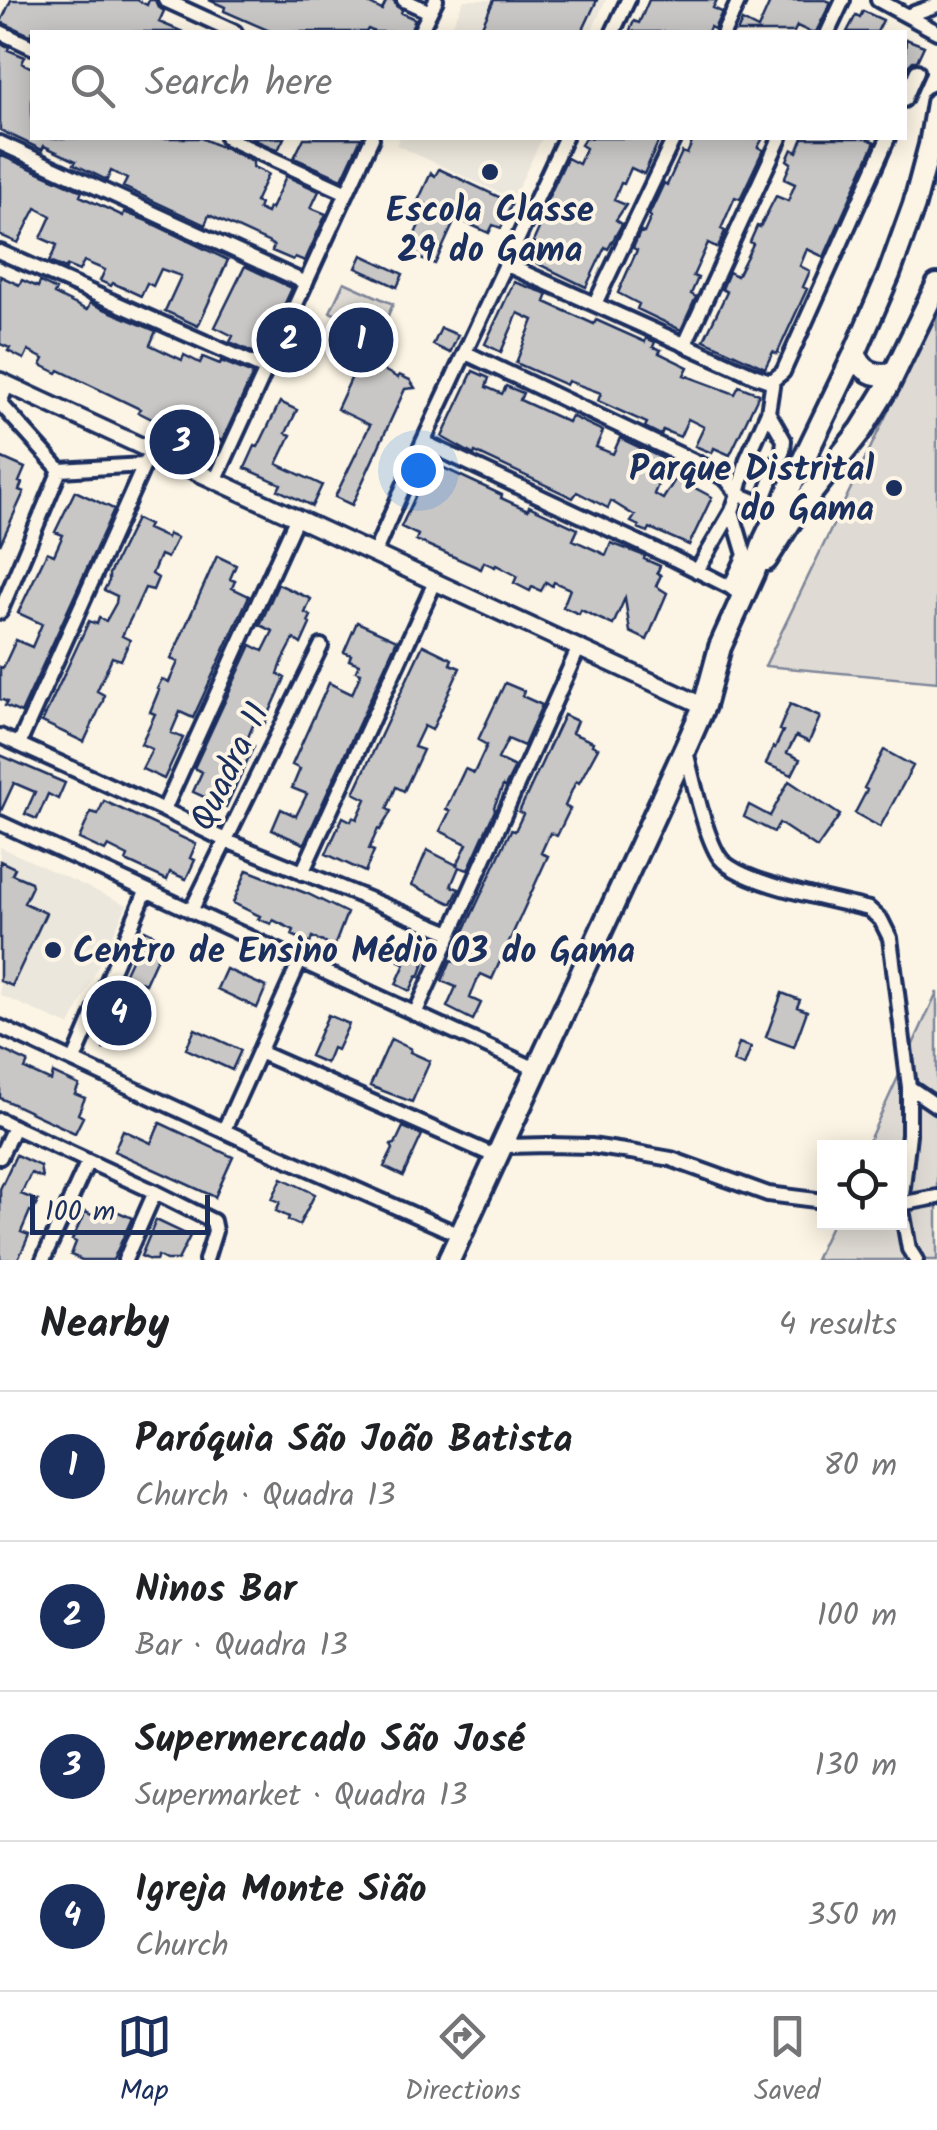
<!DOCTYPE html>
<html lang="en">
<head>
<meta charset="utf-8">
<style>
	body { margin:0; font-family:Kalam,sans-serif; background:#f2f2f2; color:#202124 }
	.controls { position:absolute; right:30px; bottom:30px; display:grid; overflow:hidden; border-radius:0px; box-shadow:0 5px 25px #0003 }
	.controls button { width:90px; height:90px; display:grid; place-items:center; padding:0; border:0; border-bottom:2px solid #e0e0e0; background:#fff; color:#202124; font:50px sans-serif }
	.scale { position:absolute; left:30px; bottom:25px; width:180px; box-sizing:border-box; padding-left:10px; border:5px solid #1b2f5e; border-top:0; font-size:28px; line-height:35px; white-space:nowrap; color:#1b2f5e; -webkit-text-stroke:8px #fcf5e5; paint-order:stroke }
	.you { position:absolute; left:418px; top:470px; width:35px; height:35px; margin:-25px; border:8px solid #fff; border-radius:50%; background:#1a73e8; box-shadow:0 0 0 15px #1a73e833 }
	.badge { display:grid; place-items:center; width:65px; height:65px; border-radius:50%; background:#1b2f5e; color:#fff; font-size:32px; font-weight:700 }
	.pin { position:absolute; translate:-50% -50%; border:5px solid #fff; box-shadow:0 2px 10px #0006 }
	.list { margin:0; padding:0; list-style:none }
	h2 { display:flex; justify-content:space-between; align-items:center; height:130px; margin:0; padding:0 40px; font-size:42px }
	h2 small { font-size:32px; font-weight:400; color:#757577 }
	.list li { display:grid; grid-template-columns:65px 1fr auto; gap:30px; align-items:center; box-sizing:border-box; height:150px; padding:0 40px; border-top:2px solid #e0e0e0 }
	.list b { display:block; font-size:38px; white-space:nowrap }
	.list p { margin:0; font-size:32px; white-space:nowrap; color:#757577 }
	.list em { font-size:32px; font-style:normal; color:#757577 }
	.icon { flex:none; width:55px; height:55px; fill:none; stroke:currentColor; stroke-width:2; stroke-linecap:round; stroke-linejoin:round }
	.map { position:relative; flex:none; width:937px; height:1260px; overflow:hidden }
	.search { position:absolute; background:#fff; box-shadow:0 5px 25px #0003; left:30px; right:30px; top:30px; height:110px; display:flex; align-items:center; gap:25px; box-sizing:border-box; padding:0 35px; border-radius:0px; color:#757577; font-size:38px }
	.sheet { height:730px; background:#fff }
	nav { display:flex; justify-content:space-around; align-items:center; box-sizing:border-box; height:140px; border-top:2px solid #e0e0e0; background:#fff; font-size:28px; color:#757577 }
	nav a { display:grid; justify-items:center; gap:5px }
	nav .on { color:#1b2f5e }
	.map>svg:first-child { display:block }
</style>
</head>
<body>
<div class="map">
<svg width="937" height="1260" viewBox="0 0 937 1260">
	<rect width="100%" height="100%" fill="#fcf5e5"/>
	<filter id="ink" filterUnits="userSpaceOnUse"><feTurbulence type="fractalNoise" baseFrequency=".01" numOctaves="2"/><feDisplacementMap in="SourceGraphic" scale="20" xChannelSelector="R" yChannelSelector="G"/><feConvolveMatrix kernelMatrix="1 2 1 2 8 2 1 2 1" color-interpolation-filters="sRGB"/></filter>
	<g filter="url(#ink)">
		<!-- built -->
		<path fill="#ece7dc" d="M464 0H606L591 32H449Z
			M400 138H542L513 199 396 145Z
			M0 847 127 905 70 1026 0 995Z"/>
		<!-- green -->
		<path fill="#dfdbd4" stroke="#7d8599" stroke-width="2.5" d="M344 282 393 304 380 334 330 312Z
			M937 310V682L765 666Z
			M937 992V1260H815L832 1223 900 1222V1148L866 1147Z"/>
		<!-- building -->
		<path fill="#c8c7c6" stroke="#1b2f5e" stroke-width="2.5" d="M11 0H137L147 5 149 0H155L158 7 164 11 159 22 183 32H32V36L1 22Z
			M209 0H367L366 2 382 10 387 0H394L396 6 402 10 401 13 415 19 410 32H375L368 29 366 32H272L224 11 225 7Z
			M494 0H597L582 32H485L480 30Z
			M649 0H717L713 8 722 12 714 29 710 27 708 32H635L630 30 634 21 639 23Z
			M771 0H825L831 2 816 32H810L797 26 794 32H737L742 21 758 29Z
			M863 11 883 20 877 32H847L856 15 860 17Z
			M906 39 924 46 917 61H913L910 64 904 74Z
			M0 43 9 47 8 50 25 57 22 63 32 68V138H201L237 154 253 162V167L268 174 255 202 260 204 258 209 267 213 269 208 271 209 286 176 319 191 311 208 326 214 305 261 295 257 293 260 272 251 274 246 268 242 209 215 205 225 123 187 127 179 111 171 107 180 74 164 76 161 44 146 42 150 0 130Z
			M250 138H284L278 150Z
			M304 138H361L342 179 294 158Z
			M585 138H660L644 174 631 168 624 184 621 183 614 200 626 205 616 220 622 224 608 249 605 247 586 287 530 260 538 244 533 242 546 213 543 212 544 207 567 158 579 164 586 148 581 145Z
			M694 138H763L758 147 763 150 740 199 735 197 721 229 725 231 718 248 708 243 693 276 698 278 691 294 696 297 681 330 637 309 639 304 618 293 637 250 633 248 640 232 644 233 651 217 649 215 664 183 667 185 682 152 687 154Z
			M803 138H866L875 142 824 257 807 249 800 266 810 271 803 287 807 289 777 354 773 352 765 368 704 340 727 292 722 289 729 272 737 276 753 244 750 242 757 226 760 227 776 196 788 201 795 184 784 179 791 163 787 160 792 149 797 152Z
			M0 155 82 191 80 196 123 216 124 212 147 221 228 260 198 326 165 311 181 276 161 269 153 286 147 283 141 296 113 283 111 286 100 281 105 270 84 261 79 271 67 266 66 269 49 262 57 245 41 238 51 216 36 208 18 243 0 235Z
			M439 169 512 203 501 228 493 225 489 233 456 218 435 264 406 254 428 205 418 201 431 173 435 176Z
			M362 255 403 274 397 287 356 268Z
			M245 266 292 288 261 356 230 342 233 336 215 327Z
			M0 276 19 285 22 280 38 287 40 282 56 290 54 294 87 310 90 303 156 331 150 345 182 360 184 355 200 363 203 357 220 364 221 361 253 374 222 441 207 434 206 438 156 415 154 420 138 412 140 409 59 370 57 373 41 365 44 359 28 351 24 359 8 351 10 348 0 344Z
			M514 282 548 294 545 302 594 324 596 320 645 342 646 338 655 342 653 347 661 350 659 353 688 367 684 375 735 394 739 386 759 394 730 455 714 448 712 453 695 446 704 427 688 419 680 437 663 430 661 435 645 427 647 423 598 401 601 393 568 381 566 385 516 363 533 320 518 313 501 352 485 344Z
			M441 328 458 335 450 353 433 345Z
			M295 336 310 346 305 357 288 351Z
			M371 363 398 378 399 375 410 380 415 388 405 389 352 505 335 497 370 425 337 409 356 368 366 373Z
			M473 371 489 378 486 387 502 394 506 386 523 393 520 400 568 422 571 416 603 431 596 447 613 454 620 438 668 461 654 494 663 499 676 478 712 497 689 545 650 528 648 532 638 528 639 526 631 522 635 516 611 501 608 508 577 492 573 498 475 452 474 455 442 437Z
			M280 402 297 410 286 433 291 435 277 464 322 485 312 506 278 490 281 484 245 468 255 446 258 447Z
			M0 457 25 468 19 482 22 483 19 490 24 492 0 545Z
			M431 462 502 495 501 498 512 503 528 510 529 506 578 529 573 540 606 555 611 543 645 556 644 559 660 566 657 573 661 575 656 586 667 593 647 640 630 632 625 598 613 625 581 610 579 614 563 607 570 589 554 582 552 586 546 582 541 591 532 587 530 591 514 583 517 576 496 565 495 567 484 562 481 569 416 540 418 535 401 527Z
			M75 491 114 509 21 713 5 706 7 702 0 699V667L3 668 16 640 32 647 42 624 18 613 47 552 54 555 63 535 55 532Z
			M136 519 149 525 147 529 167 538 168 534 177 538 167 558 160 555 152 574 158 578 153 590 145 588 133 614 122 636 130 640 121 660 112 657 106 671 97 691 104 695 103 701 84 742 42 722 89 621 97 624 99 618 106 621 116 603 117 596 104 590 109 581V574Z
			M217 556 236 565 230 579 235 581 232 588 249 596 193 718 180 712 171 733 183 738 164 779 142 769 152 749 141 744 155 714 150 712 159 690 157 689 162 679 169 682 178 662 171 659Z
			M278 584 311 599 305 613 311 616 308 622 310 624 301 644 294 639 283 660 278 674 285 678 264 725 255 721 246 742 254 746 226 807 193 792 202 772 194 768 251 645 263 651 273 631 260 625Z
			M357 622 397 640 304 844 272 830 281 809 296 816 307 794 292 788 300 769 292 765 329 683 352 694 361 673 356 671 359 664 349 660 351 655 344 652Z
			M423 645 452 659 450 664 460 668 432 730 424 726 414 747 423 750 404 791 396 787 387 809 391 811 389 815 380 830 378 829 369 849 374 851 365 872 326 854 343 817 351 821 353 817 357 819 366 799 354 793Z
			M505 683 524 691 522 696 542 705 524 746 508 739 498 759 515 767 505 787 503 786 494 807 495 810 468 870 459 867 451 886 459 889 452 903H450L412 885 427 850 457 865 467 844 440 831 450 811 446 809 465 769 474 773 487 745 478 740Z
			M790 704 820 717 809 742 796 736 787 753 800 759 792 775 766 764 773 747 775 748 783 731 779 730Z
			M564 715 577 721 572 733 593 742 592 745 598 748 579 783 576 781 565 806 570 809 557 836 550 833 541 853 548 856 492 979 481 974 477 980 470 998 481 1003 473 1020 447 1007 456 987 442 981 451 960 460 964 470 944 460 940 511 830 515 831 523 814 519 812Z
			M884 750 913 766 880 827 855 813 867 790 864 788Z
			M0 755 65 783 58 799 48 794 37 819 25 814 35 792 14 783 0 813Z
			M789 781 840 815 817 848 779 823 774 832 744 817 749 805 770 816Z
			M104 801 196 844 190 858 195 860 186 879 170 872 167 880 126 861 128 856 108 846 105 851 79 839 91 812 98 814Z
			M0 861 15 868 12 874 31 882 32 886 24 903 46 913 12 986 0 981Z
			M247 870 308 894 347 913 334 947 312 937 310 943 292 935 294 930 273 920 271 924 258 919 260 916 233 903Z
			M145 930 165 940 145 984 124 975Z
			M408 940 429 950 419 977 417 976 410 991 396 984 405 964 399 961Z
			M226 969 266 987 257 1008 217 989Z
			M116 991 138 1001 121 1039 114 1036 103 1050 106 1032 99 1029Z
			M782 993 800 1000 797 1007 807 1011 794 1047 766 1037Z
			M328 1015 349 1024 337 1050 332 1048 326 1063 310 1056Z
			M195 1029 241 1050 232 1070 186 1049Z
			M391 1039 411 1049 410 1052 430 1061 412 1102 370 1086Z
			M739 1043 751 1047 744 1066 733 1062Z
			M0 1049 28 1062 25 1069 51 1081 53 1073 79 1085 75 1094 85 1098 78 1114 83 1117 75 1133 0 1098Z
			M160 1123 233 1157 215 1197 114 1151 123 1130 151 1143Z
			M403 1127 422 1135 403 1176 384 1167 393 1149 391 1145 395 1144Z
			M16 1155 40 1166 42 1178 31 1173 21 1194 38 1201 33 1212 30 1211 21 1232 29 1235 22 1251 17 1260H0V1189Z
			M282 1178 315 1194 299 1225 288 1220 289 1217 276 1211 280 1202 272 1199Z
			M98 1209 113 1214 114 1210 132 1218 113 1260H82L71 1255 76 1242 72 1240 85 1212 94 1216Z
			M156 1220 190 1236 178 1260H166L158 1256 156 1260H150L141 1256Z"/>
		<g fill="none" stroke-linecap="round" stroke-linejoin="round">
			<!-- minor casing -->
			<g stroke="#1b2f5e" stroke-width="20">
				<path id="minor" d="M165 0 235 32
					M404 0 430 12
					M878 0 937 32
					M909 15 937 5
					M0 32 32 47
					M420 32 436 0
					M613 32 628 0
					M724 32 739 0
					M828 32 843 0
					M904 100 917 71
					M227 138 347 193
					M0 143 306 283
					M0 252 266 369
					M507 265 753 375 767 380H773
					M595 304 674 138
					M685 344 780 138
					M466 353 708 468 727 480 738 494 762 504 775 518
					M7 385 0 403 60 470
					M423 442 674 559 730 587 742 596
					M60 470 143 465
					M215 481 372 138
					M762 504 783 450 784 440 768 412
					M374 554 423 442 565 138
					M697 571 732 511 738 494 747 459 768 412 773 380 783 372 888 138
					M730 587 745 555 732 511
					M0 612 60 470
					M0 736 164 810 227 841 451 933
					M19 744 150 452
					M686 751C693 780 704 831 718 855 733 883 837 901 869 909L881 920 890 938 909 1087V1134L901 1204 909 1249 916 1260
					M164 810 296 519
					M0 823 536 1069
					M302 873 435 582
					M191 911 321 646
					M415 1014 579 647
					M0 1027 255 1145 460 1235
					M259 1052 497 1157
					M74 1060 146 891
					M909 1087 937 1106
					M0 1120 14 1127 0 1157
					M14 1127 155 1192 125 1260
					M224 1130 300 961
					M501 1151 507 1146 549 1145 591 1146 631 1152 671 1159 768 1194 824 1201
					M155 1192 213 1221 215 1231 206 1260
					M900 1204 937 1197
					M43 1260 88 1161"/>
			</g>
			<!-- tertiary casing -->
			<g stroke="#1b2f5e" stroke-width="22">
				<path id="tertiary" d="M0 381 704 706"/>
			</g>
			<!-- trunk casing -->
			<g stroke="#1b2f5e" stroke-width="28">
				<path id="trunk" d="M855 353C862 372 876 378 894 373
					M766 560 797 511 861 430 888 386 937 285
					M449 1260 685 749 704 706 720 647 754 572 765 539 855 353 889 274 914 205 930 145 937 103"/>
			</g>
			<!-- minor -->
			<use href="#minor" stroke="#fcf5e5" stroke-width="12"/>
			<!-- tertiary -->
			<use href="#tertiary" stroke="#fcf5e5" stroke-width="15"/>
			<!-- trunk -->
			<use href="#trunk" stroke="#fcf5e5" stroke-width="20"/>
		</g>
	</g>
	<!-- markers -->
	<g fill="#1b2f5e" stroke="#fcf5e5" stroke-width="4">
		<circle cx="490" cy="172" r="10"/>
		<circle cx="894" cy="488" r="10"/>
		<circle cx="53" cy="950" r="10"/>
	</g>
	<g text-anchor="middle" stroke-width="8" stroke-linejoin="round" paint-order="stroke">
		<!-- poi labels -->
		<g font-size="35" font-weight="bold" fill="#1b2f5e" stroke="#fcf5e5">
			<text x="490" y="221">Escola Classe<tspan x="490" dy="40">29 do Gama</tspan></text>
			<text x="874" y="480" text-anchor="end">Parque Distrital<tspan x="874" dy="40">do Gama</tspan></text>
			<text x="73" y="962" text-anchor="start">Centro de Ensino Médio 03 do Gama</text>
		</g>
		<!-- street labels -->
		<g font-size="35" fill="#1b2f5e" stroke="#fcf5e5">
			<text transform="translate(229 766) rotate(-64)" y="12">Quadra 11</text>
		</g>
	</g>
</svg>
<div class="controls">
<button><svg class="icon" aria-label="locate" viewBox="0 0 24 24"><circle cx="12" cy="12" r="6"/><path d="M12 2v4M12 18v4M2 12h4M18 12h4"/></svg></button>
</div>
<div class="scale">100 m</div>
<div class="you"></div>
<div class="pin badge" style="left:361px;top:340px">1</div>
<div class="pin badge" style="left:289px;top:340px">2</div>
<div class="pin badge" style="left:182px;top:442px">3</div>
<div class="pin badge" style="left:119px;top:1013px">4</div>
<div class="search"><svg class="icon" aria-label="search" viewBox="0 0 24 24"><circle cx="10" cy="10" r="6"/><path d="M15 15l6 6"/></svg>Search here</div>
</div>
<section class="sheet">
<h2>Nearby<small>4 results</small></h2>
<ul class="list">
<li><span class="badge">1</span><div><b>Paróquia São João Batista</b><p>Church · Quadra 13</p></div><em>80 m</em></li>
<li><span class="badge">2</span><div><b>Ninos Bar</b><p>Bar · Quadra 13</p></div><em>100 m</em></li>
<li><span class="badge">3</span><div><b>Supermercado São José</b><p>Supermarket · Quadra 13</p></div><em>130 m</em></li>
<li><span class="badge">4</span><div><b>Igreja Monte Sião</b><p>Church</p></div><em>350 m</em></li>
</ul>
</section>
<nav>
<a class="on"><svg class="icon" aria-label="map" viewBox="0 0 24 24"><path d="M3 6l6-2 6 2 6-2v14l-6 2-6-2-6 2zM9 4v14M15 6v14"/></svg>Map</a>
<a><svg class="icon" aria-label="directions" viewBox="0 0 24 24"><path d="M12 3l9 9-9 9-9-9zM9 14v-3h6M13 9l2 2-2 2"/></svg>Directions</a>
<a><svg class="icon" aria-label="saved" viewBox="0 0 24 24"><path d="M7 4h10v16l-5-4-5 4z"/></svg>Saved</a>
</nav>
</body>
</html>
